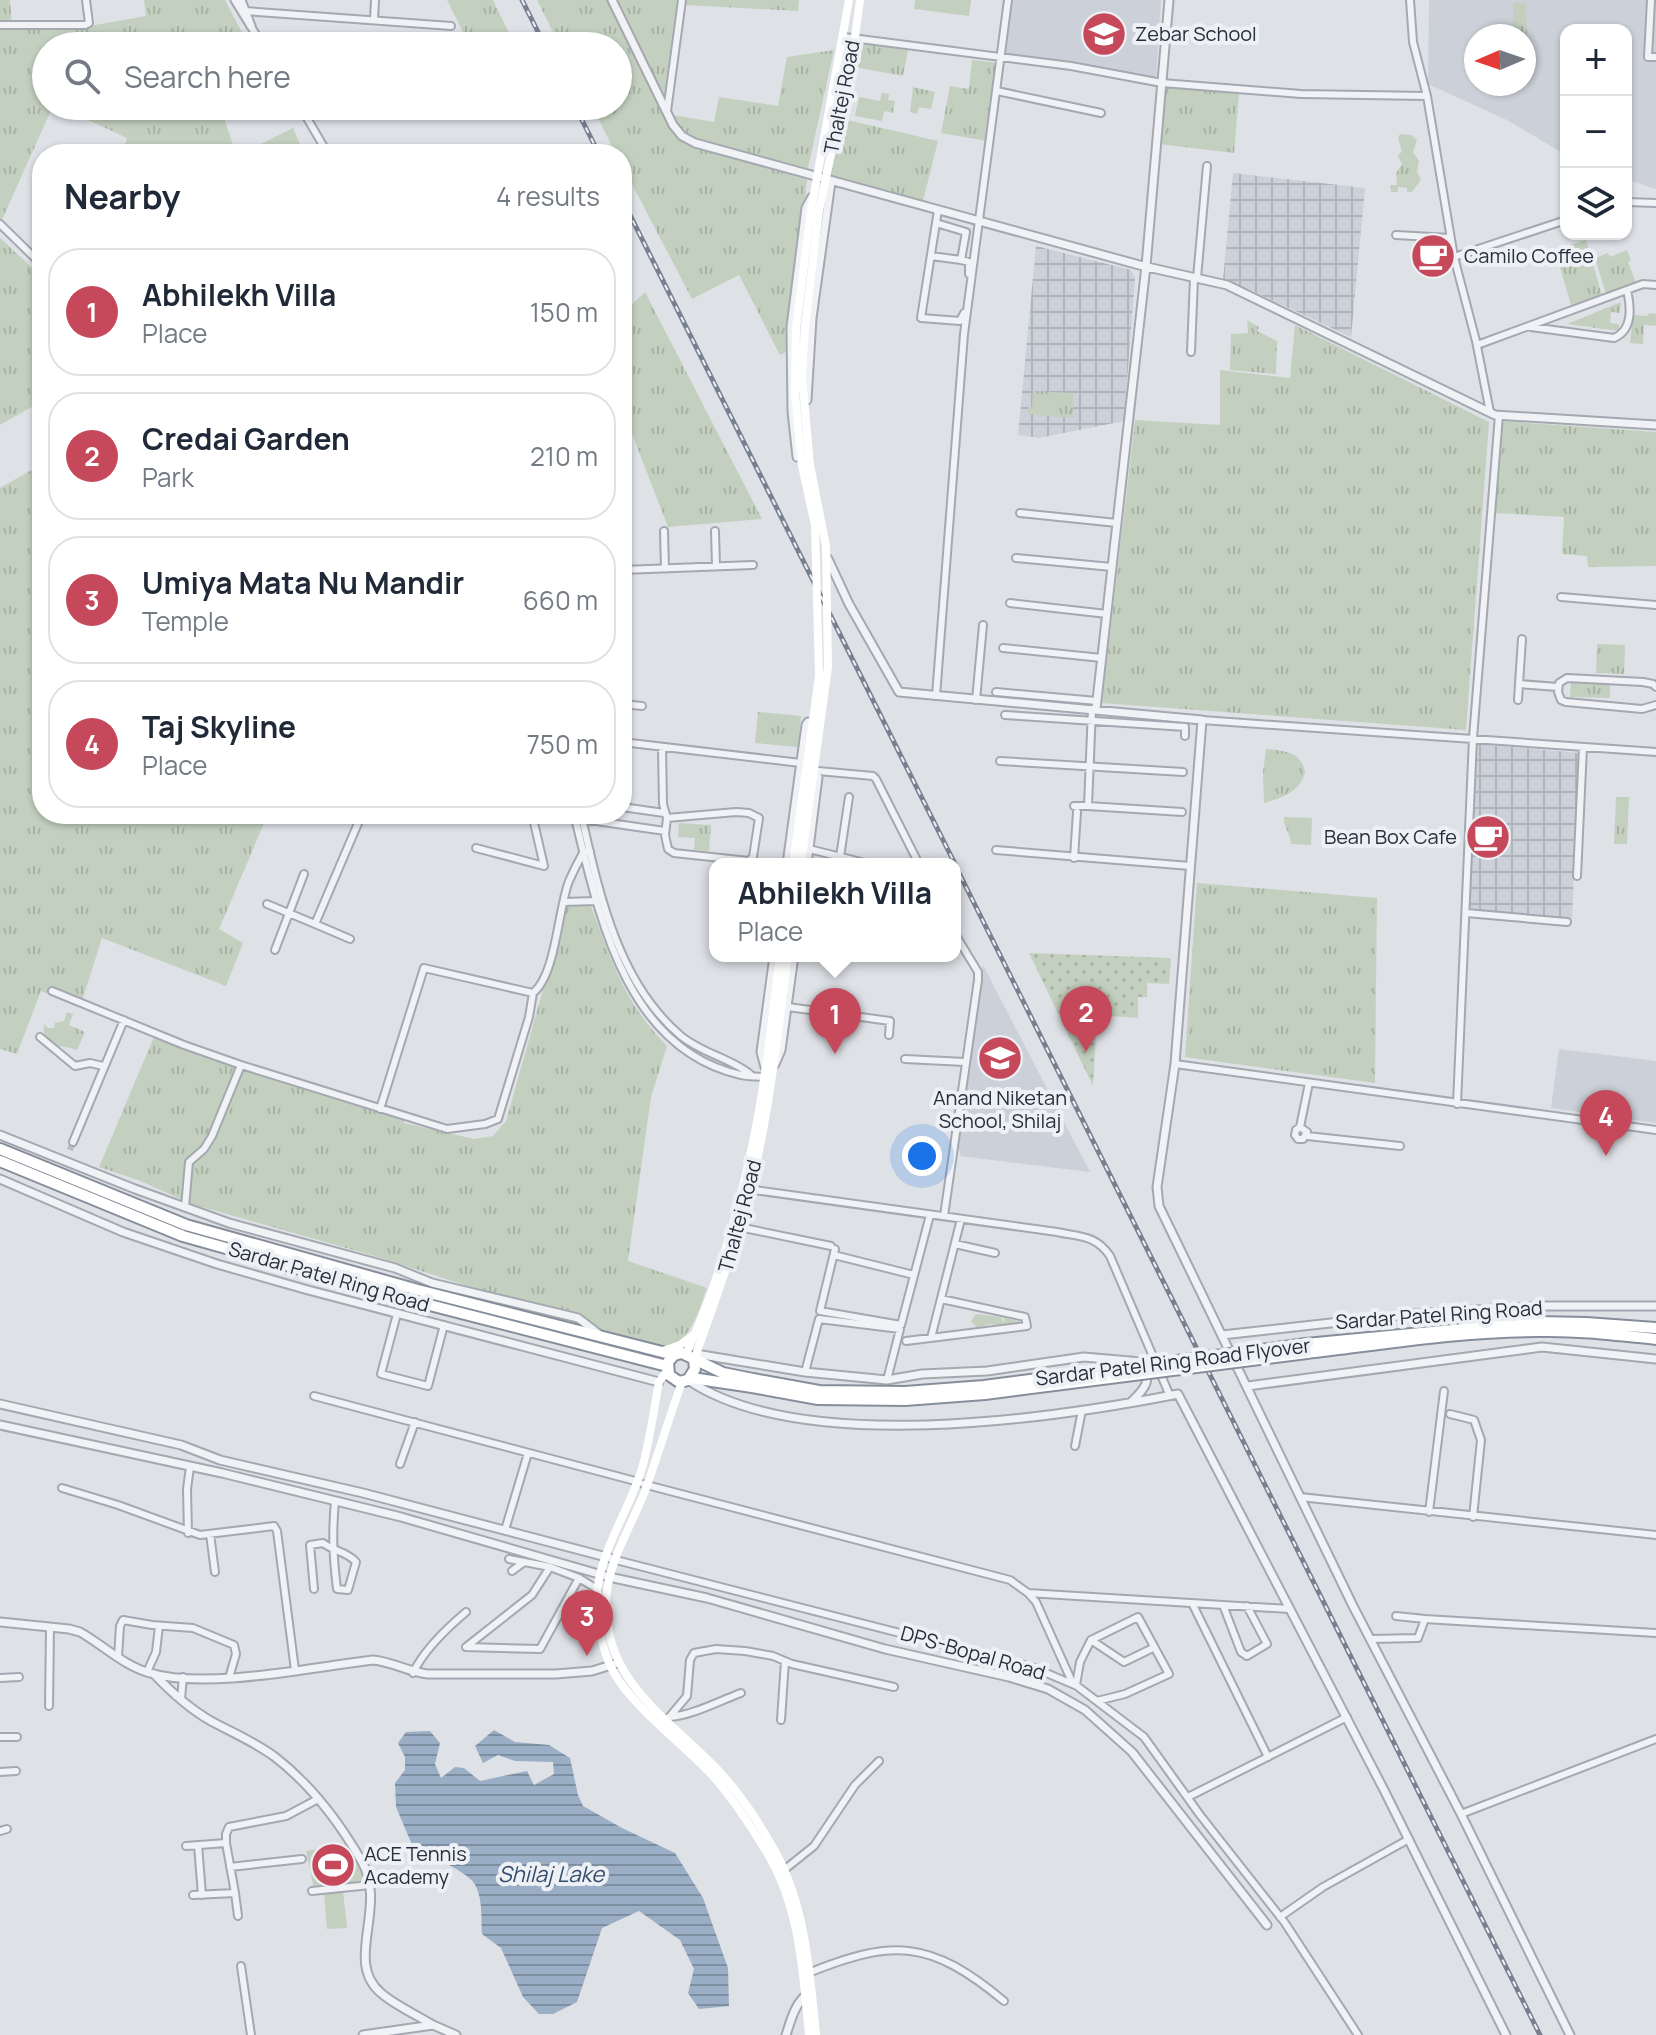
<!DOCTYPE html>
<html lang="en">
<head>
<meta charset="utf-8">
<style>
	body { margin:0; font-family:Manrope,sans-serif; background:#f6f6f7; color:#1f2937 }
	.controls { position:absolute; right:24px; top:24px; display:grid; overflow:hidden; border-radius:16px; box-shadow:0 2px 6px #0004 }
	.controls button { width:72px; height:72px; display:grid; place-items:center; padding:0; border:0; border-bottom:2px solid #e0e1e3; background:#fff; color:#1f2937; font:40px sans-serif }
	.compass { position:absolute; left:1464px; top:24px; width:72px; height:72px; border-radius:50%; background:#fff; box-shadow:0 2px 6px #0004; rotate:268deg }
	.you { position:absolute; left:922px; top:1156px; width:28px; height:28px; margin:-20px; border:6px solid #fff; border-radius:50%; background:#1a73e8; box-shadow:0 0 0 12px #1a73e833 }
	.badge { display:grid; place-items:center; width:52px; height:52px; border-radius:50%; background:#c5495a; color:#fff; font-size:26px; font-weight:700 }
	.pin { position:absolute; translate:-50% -66px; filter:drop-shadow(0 2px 4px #0008) }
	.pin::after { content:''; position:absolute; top:42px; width:28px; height:24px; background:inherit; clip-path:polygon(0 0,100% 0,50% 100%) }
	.popup { position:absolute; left:709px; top:858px; width:252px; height:104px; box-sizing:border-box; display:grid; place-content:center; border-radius:16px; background:#fff; filter:drop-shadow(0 2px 6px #0005); font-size:26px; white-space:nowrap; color:#747a83 }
	.popup b { font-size:30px; color:#1f2937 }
	.popup::after { content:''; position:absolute; left:50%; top:100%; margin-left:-16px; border:16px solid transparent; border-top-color:#fff }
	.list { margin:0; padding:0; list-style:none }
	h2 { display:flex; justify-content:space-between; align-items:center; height:104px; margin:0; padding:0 32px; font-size:34px }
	h2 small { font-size:26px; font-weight:400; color:#747a83 }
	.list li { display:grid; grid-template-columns:52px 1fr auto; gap:24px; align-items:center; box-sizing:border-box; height:128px; margin:0 16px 16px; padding:0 16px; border:2px solid #e0e1e3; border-radius:32px }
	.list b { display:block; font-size:30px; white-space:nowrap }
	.list p { margin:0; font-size:26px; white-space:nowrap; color:#747a83 }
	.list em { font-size:26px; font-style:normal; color:#747a83 }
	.icon { flex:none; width:44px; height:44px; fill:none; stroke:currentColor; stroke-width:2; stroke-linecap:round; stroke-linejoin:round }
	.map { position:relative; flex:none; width:1656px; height:2035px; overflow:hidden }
	.search { position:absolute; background:#fff; box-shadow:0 2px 6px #0004; left:32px; top:32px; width:600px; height:88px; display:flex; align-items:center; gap:20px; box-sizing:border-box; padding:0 28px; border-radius:44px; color:#747a83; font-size:30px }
	.panel { position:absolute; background:#fff; box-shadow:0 2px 6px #0004; left:32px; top:144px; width:600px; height:680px; border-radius:32px }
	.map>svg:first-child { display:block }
</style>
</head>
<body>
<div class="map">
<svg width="1656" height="2035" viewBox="0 0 1656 2035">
	<defs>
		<pattern id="industrial-grid" width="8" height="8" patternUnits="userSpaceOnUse" patternTransform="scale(2)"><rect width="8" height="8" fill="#ccd0d8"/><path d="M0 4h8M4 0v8" fill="none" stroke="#afb3ba"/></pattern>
		<pattern id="grass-tufts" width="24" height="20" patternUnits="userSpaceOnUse" patternTransform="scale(2)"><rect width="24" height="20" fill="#c3d0bf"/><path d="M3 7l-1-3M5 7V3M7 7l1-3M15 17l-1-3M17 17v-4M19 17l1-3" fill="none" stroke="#a8b3a5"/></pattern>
		<pattern id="park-dots" width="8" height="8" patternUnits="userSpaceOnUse" patternTransform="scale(2)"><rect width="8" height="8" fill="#c3d0bf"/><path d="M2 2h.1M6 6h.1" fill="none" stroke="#a8b3a5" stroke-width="1.8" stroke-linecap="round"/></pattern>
		<pattern id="water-rules" width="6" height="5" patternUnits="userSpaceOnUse" patternTransform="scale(2)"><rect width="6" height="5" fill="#9aaec5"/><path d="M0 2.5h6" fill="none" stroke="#7e8ea1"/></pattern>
	</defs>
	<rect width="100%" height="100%" fill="#dee1e6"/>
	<!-- built -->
	<path fill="#ccd0d8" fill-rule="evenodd" d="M1012 0H1161L1156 77 1004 56Z
		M1429 0H1656V189L1626 179V30H1566V155L1507 120 1428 84ZM1476 36H1524V84H1476Z
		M983 965 1090 1172 960 1156V1151H957Z
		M1559 1049 1656 1061V1123L1551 1108Z"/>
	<!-- industrial -->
	<path fill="url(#industrial-grid)" d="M1233 173 1365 188 1351 337 1248 289 1223 280Z
		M1036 246 1131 270 1135 278 1124 421 1039 438 1018 435Z
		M1477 744 1579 753 1572 919 1469 909Z"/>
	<!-- grass -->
	<path fill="url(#grass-tufts)" d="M0 0H10L12 28 87 29 95 25 146 16 144 0H225L249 46H46V106H53L0 224Z
		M447 0H493L515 46H470Z
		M537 0H610L672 125 695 144 807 180 788 351 780 355 739 275 692 299 622 165V154H616L592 106H618V46H560Z
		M615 0H677L664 96Z
		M686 0H799L798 11 686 5Z
		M1513 3H1526L1527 41H1524V36H1513Z
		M857 40 908 50 903 76 854 67Z
		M834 50 808 168 695 140C684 134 677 127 673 115L714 122 719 97 778 106 787 57Z
		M972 60 998 63 987 141 941 133 950 86 969 89Z
		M1164 86 1239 93 1234 153 1159 144Z
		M913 87 935 92 931 109 919 107 917 114 910 112Z
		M882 93 889 94 888 100 895 101 893 113 884 111 882 121 855 116 859 97 880 101Z
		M58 106H220L236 154H122L127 138Z
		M843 119 938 141 923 201 830 178Z
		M1400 134 1411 135 1417 140 1413 152 1419 161 1417 172 1421 180 1412 192H1407V188L1398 187V192H1391L1390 185H1397L1396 173 1402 164 1398 156 1402 151 1398 138Z
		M0 238 42 277V401L0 425Z
		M1586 240 1602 296 1571 305 1555 250Z
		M1627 250 1631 260 1628 262 1636 283 1606 294 1595 258 1608 253 1610 257Z
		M645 292 762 519 668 527 629 426 622 363V314Z
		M1621 302 1620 313 1611 312 1610 323 1619 324V331L1567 324Z
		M1649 313 1656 314V326L1644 325 1643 344 1630 343 1633 315 1648 316Z
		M1247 320 1259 327 1257 331 1277 341 1276 374 1230 370 1231 334 1248 333Z
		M1295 325 1489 422 1466 730 1102 703 1135 420 1220 425V370L1290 378Z
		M1033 391 1073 393V418L1028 414V407H1032Z
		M1501 421 1656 432V566L1588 567 1587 556 1562 554 1564 517 1494 513Z
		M42 464V572L36 575 42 595V814H268L219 929 243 943 226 986 102 938 82 1001 241 1062 405 1114 404 1123 474 1139 493 1136 506 1121 567 905 591 906C612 961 624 1003 667 1046L651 1097 628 1261 707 1288C698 1311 689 1352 656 1347 648 1345 639 1342 631 1339L378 1257 192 1204 138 1180 99 1167 154 1037 41 991 17 1054 0 1049V488Z
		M1597 644 1625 645 1624 674 1596 673Z
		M1571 683 1610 684V698L1570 697Z
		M758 712 801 716 798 747 755 743Z
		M1266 749C1284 751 1301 751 1305 772 1301 791 1282 798 1264 803L1263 772Z
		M1616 797H1629L1627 844H1614Z
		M1284 817 1312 818 1311 845 1291 844C1291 833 1283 828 1284 817Z
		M679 823 711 825 709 851 694 850 695 838 678 837Z
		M1197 883 1377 898 1375 1083 1185 1057Z
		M67 1012 73 1014 69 1025 85 1032 77 1050C61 1043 42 1051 44 1024L48 1028H54L55 1023 64 1021Z
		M976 1314 1001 1317 1004 1324V1316L1022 1323 1004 1326 990 1324 977 1328 971 1321Z"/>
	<!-- park -->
	<path fill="url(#park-dots)" d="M1029 953 1171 958 1169 984 1147 983V997H1138V1018L1097 1015 1093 1086Z"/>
	<!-- garden -->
	<path fill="#c3d0bf" d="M915 0H971L969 16 914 9Z
		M293 128 300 144 280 154H255L253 148Z
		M345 1845 365 1878 357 1887 314 1889 306 1851Z
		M343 1891 347 1928 327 1929 324 1893Z"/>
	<!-- water -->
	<path fill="url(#water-rules)" d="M494 1730 515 1742 549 1745 570 1758 578 1795 583 1806 622 1828 675 1853 703 1898 728 1968 729 2006 699 2009 688 1993 694 1969 680 1940 639 1911 602 1928 577 2002 553 2014H539L523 1997 501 1948 482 1934C481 1917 483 1897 474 1883 467 1872 426 1853 413 1847L396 1807 395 1783 405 1770V1757L398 1743 406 1732 430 1731 440 1743 435 1764 441 1778 455 1767 464 1768 480 1781 527 1771 534 1785 554 1774 553 1762 515 1761 498 1755 483 1763 475 1746Z"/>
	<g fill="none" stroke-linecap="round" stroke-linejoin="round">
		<!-- minor-tunnel -->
		<path stroke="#babdc4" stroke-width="6" stroke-dasharray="6 3" stroke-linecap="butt" d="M70 1150 73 1142"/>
		<!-- minor casing -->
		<g stroke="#a4a8b0" stroke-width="10">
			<path id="minor" d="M1410 0 1413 42 1427 96 1454 257 1476 341 1490 412
				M1651 0 1648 57H1656
				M245 11 451 26
				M374 20 375 0
				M0 25H85L89 23 86 0
				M250 25 263 46
				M844 37 1071 66 1162 83 1301 94 1427 96
				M997 91 1101 113
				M300 106 328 154
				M667 111 682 0
				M1626 202 1656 203
				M938 210 921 318 960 321 964 313
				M0 224 42 265
				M1396 235 1450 238
				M931 256 961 260 966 232 936 223
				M1454 257 1566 220
				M961 260 969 262V274
				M1197 278 1207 166
				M1531 327 1614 338C1633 330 1631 308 1627 290
				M1477 345 1643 284 1656 285
				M1191 352 1194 278
				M1020 513 1117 523
				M664 531 665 569
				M715 531 716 566
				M1016 558 1112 567
				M622 570 753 565
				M622 579 623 520
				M1561 597 1656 605
				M1010 603 1107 614
				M1522 639 1519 684 1558 687
				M1003 648 1102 658
				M622 662 623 675
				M1656 687 1653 684 1643 682 1567 678 1559 683 1558 692 1561 700 1566 702 1642 709 1656 705
				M996 692 1097 701
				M936 696 964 334 1008 0
				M976 700 983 625
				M1518 700 1519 684
				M622 704 642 706
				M1092 709 1088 806 1182 812
				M1005 715 1185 727V736
				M1202 720 1656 752
				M622 742 801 763
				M662 747 663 804 667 818
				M1000 761 1183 772
				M818 771 873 776 876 779 919 864
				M1074 806H1088
				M622 807 664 813
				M736 812 749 813 759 818 753 857 749 861 674 853 668 849 665 835 667 818Z
				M574 814C598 911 624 1049 741 1075 748 1077 757 1076 765 1077
				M581 814C599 892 617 982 681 1036 703 1054 733 1059 751 1075
				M582 819 665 831
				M476 848 544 866 532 814
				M809 849 869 864
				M996 850 1190 866
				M840 857 849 797
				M1074 858 1077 812
				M1577 876 1583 747
				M564 902 595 901
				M267 904 315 924
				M1466 913 1567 922
				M350 939 315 924 362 814
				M275 950 304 874
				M52 991 184 1045 241 1065 447 1129 485 1124 498 1119 529 1017 533 993
				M788 1007 890 1021 889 1035
				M40 1037 75 1066 90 1063 103 1066
				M905 1059 965 1062
				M1175 1064 1656 1130
				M1457 1104 1473 738 1499 415
				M380 1109 424 968 533 993C556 975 558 909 569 881 573 872 578 862 583 853L590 851
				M1300 1127 1307 1132 1303 1139H1298L1295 1135 1296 1130 1300 1127 1309 1083
				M1307 1136 1400 1146
				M73 1142 124 1020
				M747 1189 1057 1232C1080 1237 1096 1235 1110 1256L1170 1396
				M185 1207 189 1162 204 1149 212 1136 241 1065
				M944 1216 978 980V972L955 934
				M739 1227 831 1246
				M955 1244 995 1253
				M835 1249 820 1311 901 1325 930 1215
				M834 1255 914 1275
				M397 1314 381 1374 428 1386 444 1325
				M931 1338 961 1219
				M906 1341 1027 1326 1025 1317 941 1299
				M805 1372 819 1319 900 1329 887 1380
				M314 1396 639 1482
				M1450 1414 1474 1420 1481 1440 1473 1517
				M1075 1446 1082 1410
				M400 1464 415 1422
				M643 1484 1010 1580 1028 1593 1036 1602 1073 1684
				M62 1488 118 1505 200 1535 274 1526 277 1531 295 1670
				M1300 1497 1656 1535
				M1429 1512 1444 1391
				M505 1530 528 1453
				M188 1533 187 1489 190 1467
				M210 1534 215 1572
				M509 1559 550 1567 579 1578 597 1589
				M616 1560 1032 1667 1077 1686 1144 1737 1200 1815 1285 1923 1358 2035
				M512 1571 524 1562
				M314 1589 310 1545 323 1543C333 1551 348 1552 356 1562L348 1590 337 1589C333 1556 332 1534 335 1501
				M1028 1593 1289 1609
				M1192 1603 1268 1757
				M1223 1605 1241 1652 1247 1656 1267 1644 1247 1606
				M1396 1616 1425 1619
				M1370 1639 1418 1638 1425 1619 1656 1633
				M466 1647 540 1649 579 1578
				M466 1647 532 1595 550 1567
				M118 1657 120 1626 123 1620 152 1625 193 1628 234 1645 236 1654 229 1678
				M147 1672 156 1652 159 1626
				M413 1673C424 1650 447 1628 466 1612
				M0 1678 19 1677
				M1076 1685 1080 1662 1091 1640
				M181 1699 183 1677
				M1097 1701 1125 1694 1169 1674 1138 1617 1091 1640 1124 1662 1153 1648
				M49 1706 50 1628
				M669 1717C691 1716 719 1701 741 1693
				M781 1720 785 1661
				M666 1721 687 1696 690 1660 694 1653 716 1649 745 1651 773 1656 792 1664 894 1687
				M0 1737H17
				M0 1772 16 1771
				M1188 1797 1347 1717
				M1461 1814 1656 1739
				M0 1831 7 1829
				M198 1845 202 1895
				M186 1846 226 1843
				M230 1867 302 1859
				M784 1870 814 1846 855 1785 879 1761
				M312 1891 370 1885
				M235 1893 238 1916
				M193 1895 235 1893 226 1843V1834L229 1827 286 1816 318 1799
				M1280 1917 1323 1887 1409 1839
				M241 1966 251 2035
				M806 1974C894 1938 930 1940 1004 2001"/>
		</g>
		<!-- tertiary casing -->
		<g stroke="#a4a8b0" stroke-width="11">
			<path id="tertiary" d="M235 0 251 26 241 0
				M612 0 673 125 682 136 695 143 1143 266 1227 285 1495 415 1656 425
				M807 400 812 318 831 182
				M797 457 792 411 791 327 806 208 812 197
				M828 559 849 604 899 692 1202 720 1175 1064 1157 1187 1159 1206 1353 1606 1461 1814 1570 2035
				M1096 709 1146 266 1169 0
				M787 864 806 725 808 722 818 723
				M807 864 818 777 812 772
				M775 1064 781 1050 794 956
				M765 1067 761 1052 774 956
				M0 1135 135 1189 229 1223 395 1268 432 1283 578 1318 599 1334
				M0 1179 123 1232 217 1264 308 1290 659 1382
				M1222 1335 1411 1314 1541 1306H1656
				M696 1354 805 1372 887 1380 922 1374 987 1371 1084 1357 1141 1362C1153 1380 1145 1389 1131 1402
				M688 1380C801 1456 1050 1419 1178 1394L1384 1790 1506 2035
				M1248 1386 1542 1347 1656 1359
				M0 1404 181 1445 220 1460 363 1493 610 1558
				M0 1425 222 1473 401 1517 609 1577 707 1598 885 1649 1009 1677 1048 1689 1085 1710 1132 1752 1267 1925
				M0 1622 69 1629 80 1632C103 1645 124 1666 150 1673 207 1690 312 1667 373 1660 393 1662 409 1672 428 1674H556L592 1671 618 1663
				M154 1674C171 1692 190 1709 211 1721 233 1733 255 1742 275 1757 310 1784 339 1822 361 1860 389 1907 343 1961 381 1993 396 2006 417 2015 433 2025
				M363 2035 433 2025 456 2035
				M786 2035C791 2020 795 2002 809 1993"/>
		</g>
		<!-- trunk casing -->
		<g stroke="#868e9c" stroke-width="14">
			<path id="trunk" d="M0 1149 186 1225 418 1290 674 1355
				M0 1161 183 1236 422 1303 667 1366
				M1306 1344 1537 1322 1586 1323 1656 1328
				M1307 1353C1384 1344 1462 1331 1539 1331 1579 1330 1617 1335 1656 1339
				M694 1360 695 1369 688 1380 679 1382 669 1375 668 1362 674 1355 682 1353 723 1373 753 1379
				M692 1378 752 1387"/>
		</g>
		<!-- minor -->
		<use href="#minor" stroke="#f0f2f5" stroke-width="6"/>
		<!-- tertiary -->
		<use href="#tertiary" stroke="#f0f2f5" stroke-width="7"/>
		<!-- secondary -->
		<path stroke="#fff" stroke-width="8" d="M811 210 849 0
			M819 211 854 44 860 0
			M660 1352 680 1345 694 1335
			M686 1354C718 1284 740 1208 755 1132 767 1074 772 1014 780 956
			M694 1360C713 1307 733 1253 748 1198 769 1119 777 1037 788 956
			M667 1371 659 1382C654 1409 650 1438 643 1465 631 1509 595 1557 597 1603 598 1626 603 1653 614 1673 634 1708 683 1744 711 1774 732 1797 751 1826 767 1853 800 1907 803 1973 809 2035
			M682 1382C669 1418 658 1455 645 1491 631 1527 606 1565 606 1604 605 1682 669 1719 717 1769 740 1793 760 1824 776 1853 806 1908 810 1974 816 2035"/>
		<!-- trunk -->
		<use href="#trunk" stroke="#fff" stroke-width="10"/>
		<!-- rail casing -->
		<g stroke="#78808f" stroke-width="5">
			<path id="rail" d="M522 0 545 46
				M575 106 599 154
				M622 199 955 864
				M955 865 1540 2035"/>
		</g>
		<!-- rail -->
		<use href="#rail" stroke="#edf0f4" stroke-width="2" stroke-dasharray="6" stroke-linecap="butt"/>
		<!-- trunk-bridge casing -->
		<g stroke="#868e9c" stroke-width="14" stroke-linecap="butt">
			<path id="trunk-bridge" d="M753 1379 819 1391 905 1392 984 1386 1306 1344
				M752 1387 818 1399 905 1400 985 1394 1307 1353"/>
		</g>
		<!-- secondary-bridge -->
		<path stroke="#fff" stroke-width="8" d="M793 864 819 676 815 525 802 466 795 394 796 328 811 210
			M801 864 828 667 826 546 810 465 802 376 805 327 819 211"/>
		<!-- trunk-bridge -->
		<use href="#trunk-bridge" stroke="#fff" stroke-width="10"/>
	</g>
	<!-- icons -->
	<defs>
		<g id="school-disc" transform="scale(2.3)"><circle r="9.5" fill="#c5495a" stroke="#edf0f4"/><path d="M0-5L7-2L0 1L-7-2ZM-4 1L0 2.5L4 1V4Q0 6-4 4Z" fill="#fff"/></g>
		<g id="cafe-disc" transform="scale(2.3)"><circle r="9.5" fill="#c5495a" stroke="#edf0f4"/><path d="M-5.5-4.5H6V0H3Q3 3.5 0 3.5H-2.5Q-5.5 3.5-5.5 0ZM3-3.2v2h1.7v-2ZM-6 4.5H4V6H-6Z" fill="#fff"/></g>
		<g id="stadium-disc" transform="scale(2.3)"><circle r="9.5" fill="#c5495a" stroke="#edf0f4"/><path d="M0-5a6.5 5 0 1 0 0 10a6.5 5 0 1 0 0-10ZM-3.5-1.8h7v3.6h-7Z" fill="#fff"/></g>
	</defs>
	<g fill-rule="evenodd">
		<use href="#school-disc" x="1104" y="34"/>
		<use href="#cafe-disc" x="1433" y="256"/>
		<use href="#cafe-disc" x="1488" y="837"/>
		<use href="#school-disc" x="1000" y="1058"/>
		<use href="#stadium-disc" x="333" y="1865"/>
	</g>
	<g text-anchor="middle" stroke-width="8" stroke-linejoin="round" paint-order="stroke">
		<!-- poi labels -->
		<g font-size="20" fill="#282f3c" stroke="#edf0f4" text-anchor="start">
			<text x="1135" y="41">Zebar School</text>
			<text x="1464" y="263">Camilo Coffee</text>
			<text x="1457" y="844" text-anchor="end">Bean Box Cafe</text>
			<text x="1000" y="1105" text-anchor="middle">Anand Niketan<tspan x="1000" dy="23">School, Shilaj</tspan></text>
			<text x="364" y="1861">ACE Tennis<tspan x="364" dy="23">Academy</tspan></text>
		</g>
		<!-- street labels -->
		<g font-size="20" fill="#282f3c" stroke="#edf0f4">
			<text transform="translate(842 97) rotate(-79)" y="7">Thaltej Road</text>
			<text transform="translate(740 1216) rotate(-75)" y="7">Thaltej Road</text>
			<text transform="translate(329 1277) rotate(16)" y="7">Sardar Patel Ring Road</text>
			<text transform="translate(1439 1315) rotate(-4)" y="7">Sardar Patel Ring Road</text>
			<text transform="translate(1173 1362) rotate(-7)" y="7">Sardar Patel Ring Road Flyover</text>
			<text transform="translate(973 1653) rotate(16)" y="7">DPS-Bopal Road</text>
		</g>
		<!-- water labels -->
		<g font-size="22" font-style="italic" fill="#354d6d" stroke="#edf0f4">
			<text x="551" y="1882">Shilaj Lake</text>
		</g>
	</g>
</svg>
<div class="controls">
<button>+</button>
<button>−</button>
<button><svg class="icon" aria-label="layers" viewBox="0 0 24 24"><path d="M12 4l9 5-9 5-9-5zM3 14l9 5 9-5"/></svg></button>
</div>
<svg class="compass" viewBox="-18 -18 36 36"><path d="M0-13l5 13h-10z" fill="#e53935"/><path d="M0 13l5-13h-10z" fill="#747a83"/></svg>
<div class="you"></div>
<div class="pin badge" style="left:835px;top:1054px">1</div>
<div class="popup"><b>Abhilekh Villa</b>Place</div>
<div class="pin badge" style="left:1086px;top:1052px">2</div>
<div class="pin badge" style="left:587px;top:1656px">3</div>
<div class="pin badge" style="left:1606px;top:1156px">4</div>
<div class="search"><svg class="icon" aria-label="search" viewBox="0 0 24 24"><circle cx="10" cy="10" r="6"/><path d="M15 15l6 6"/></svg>Search here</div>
<section class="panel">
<h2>Nearby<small>4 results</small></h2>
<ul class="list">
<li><span class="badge">1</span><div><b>Abhilekh Villa</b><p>Place</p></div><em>150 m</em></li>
<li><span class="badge">2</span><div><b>Credai Garden</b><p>Park</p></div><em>210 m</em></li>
<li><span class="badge">3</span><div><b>Umiya Mata Nu Mandir</b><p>Temple</p></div><em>660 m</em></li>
<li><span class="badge">4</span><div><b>Taj Skyline</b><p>Place</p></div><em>750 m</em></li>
</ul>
</section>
</div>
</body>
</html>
